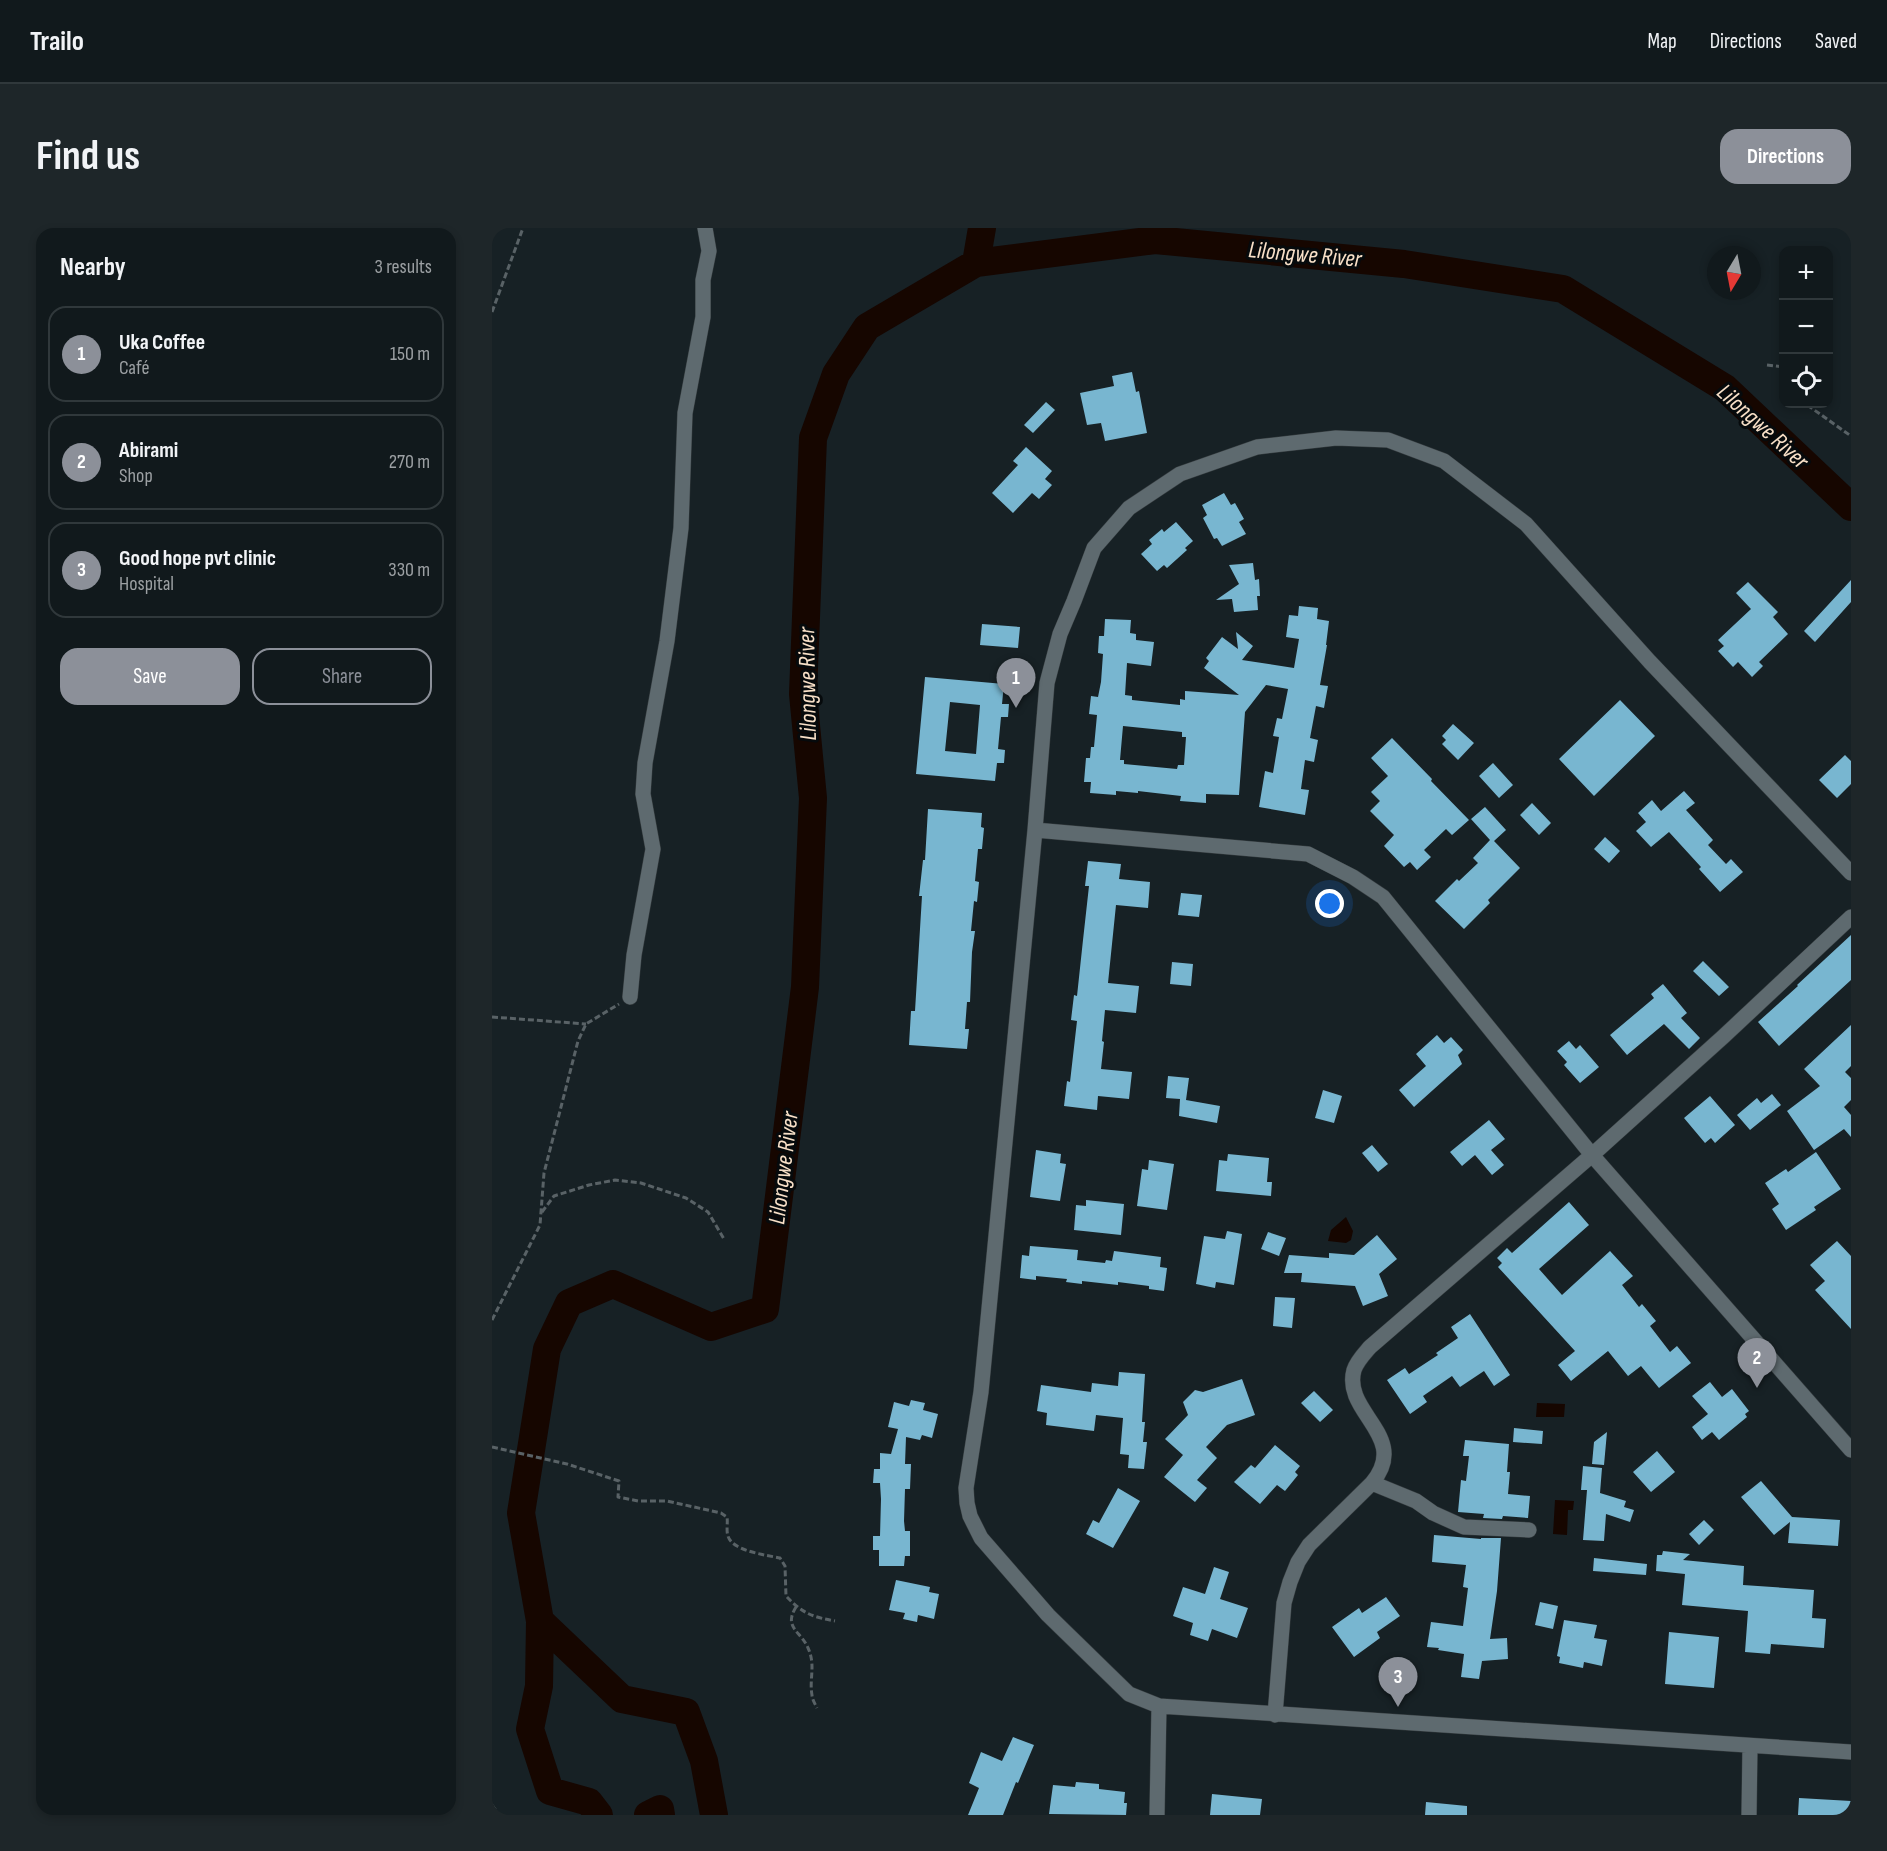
<!DOCTYPE html>
<html lang="en">
<head>
<meta charset="utf-8">
<style>
	body { margin:0; font-family:"Sofia Sans Condensed",sans-serif; background:#1e2629; color:#f1f3f6 }
	.controls { position:absolute; right:18px; top:18px; display:grid; overflow:hidden; border-radius:12px; box-shadow:0 3px 9px #0003 }
	.controls button { width:54px; height:54px; display:grid; place-items:center; padding:0; border:0; border-bottom:2px solid #30383b; background:#11191c; color:#f1f3f6; font:30px sans-serif }
	.compass { position:absolute; left:1215px; top:18px; width:54px; height:54px; border-radius:50%; background:#11191c; box-shadow:0 3px 9px #0003; rotate:190deg }
	.you { position:absolute; left:838px; top:676px; width:21px; height:21px; margin:-15px; border:4px solid #fff; border-radius:50%; background:#1a73e8; box-shadow:0 0 0 9px #1a73e833 }
	.badge { display:grid; place-items:center; width:39px; height:39px; border-radius:50%; background:#8c9099; color:#fff; font-size:20px; font-weight:700 }
	.pin { position:absolute; translate:-50% -50px; filter:drop-shadow(0 2px 3px #0008) }
	.pin::after { content:''; position:absolute; top:32px; width:21px; height:18px; background:inherit; clip-path:polygon(0 0,100% 0,50% 100%) }
	.list { margin:0; padding:0; list-style:none }
	h2 { display:flex; justify-content:space-between; align-items:center; height:78px; margin:0; padding:0 24px; font-size:26px }
	h2 small { font-size:20px; font-weight:400; color:#9ca0a3 }
	.list li { display:grid; grid-template-columns:39px 1fr auto; gap:18px; align-items:center; box-sizing:border-box; height:96px; margin:0 12px 12px; padding:0 12px; border:2px solid #30383b; border-radius:18px }
	.list b { display:block; font-size:22px; white-space:nowrap }
	.list p { margin:0; font-size:20px; white-space:nowrap; color:#9ca0a3 }
	.list em { font-size:20px; font-style:normal; color:#9ca0a3 }
	.actions { display:flex; gap:12px; padding:18px 24px }
	.actions a { flex:1; padding:14px 0; border:2px solid #8c9099; border-radius:18px; text-align:center; font-size:21px; color:#8c9099 }
	.actions .main { background:#8c9099; color:#fff }
	.icon { flex:none; width:33px; height:33px; fill:none; stroke:currentColor; stroke-width:2; stroke-linecap:round; stroke-linejoin:round }
	.map { position:relative; flex:none; width:1359px; height:1587px; overflow:hidden; border-radius:18px }
	header { display:flex; align-items:center; gap:36px; box-sizing:border-box; height:84px; padding:0 30px; background:#11191c; border-bottom:2px solid #30383b }
	header strong { font-size:28px }
	nav { display:flex; gap:33px; margin-inline-start:auto; font-size:21px }
	.intro { display:flex; align-items:center; justify-content:space-between; box-sizing:border-box; height:144px; padding:0 36px }
	h1 { margin:0; font-size:42px }
	.button { padding:15px 27px; border-radius:18px; background:#8c9099; color:#fff; font-size:21px; font-weight:700 }
	main { display:flex; gap:36px; padding:0 36px }
	aside { flex:1; background:#11191c; border-radius:18px; box-shadow:0 3px 9px #0003 }
	.map>svg:first-child { display:block }
</style>
</head>
<body>
<header>
<strong>Trailo</strong>
<nav><a>Map</a><a>Directions</a><a>Saved</a></nav>
</header>
<div class="intro"><h1>Find us</h1><a class="button">Directions</a></div>
<main>
<aside>
<h2>Nearby<small>3 results</small></h2>
<ul class="list">
<li><span class="badge">1</span><div><b>Uka Coffee</b><p>Café</p></div><em>150 m</em></li>
<li><span class="badge">2</span><div><b>Abirami</b><p>Shop</p></div><em>270 m</em></li>
<li><span class="badge">3</span><div><b>Good hope pvt clinic</b><p>Hospital</p></div><em>330 m</em></li>
</ul>
<div class="actions"><a class="main">Save</a><a>Share</a></div>
</aside>
<div class="map">
<svg width="1359" height="1587" viewBox="0 0 1359 1587">
	<rect width="100%" height="100%" fill="#172125"/>
	<!-- water -->
	<path fill="#160600" d="M854 989 861 1003 859 1012 854 1015 836 1013 839 1002Z
		M1045 1175 1073 1176 1072 1189H1044Z
		M1063 1272 1082 1273 1081 1282H1076L1075 1307 1061 1306Z"/>
	<g fill="none" stroke-linecap="round" stroke-linejoin="round">
		<!-- river -->
		<path stroke="#160600" stroke-width="28" d="M484 35 490 0
			M48 1393 47 1458 38 1501 58 1563 97 1574 107 1587
			M156 1587 168 1581 169 1587
			M222 1587 212 1533 194 1484 130 1471 48 1393 29 1285 55 1121 77 1075 121 1056 219 1099 273 1081 313 759 321 570 311 466 321 210 344 146 375 99 484 35 663 12 912 36 1071 61 1233 160 1359 279"/>
	</g>
	<!-- building -->
	<path fill="#78b6d0" fill-rule="evenodd" d="M640 144 644 164 647 163 655 205 613 213 609 195 595 197 588 165 622 158 620 148Z
		M554 174 563 182 541 205 532 197Z
		M534 219 560 243 553 251 560 257 547 271 540 265 521 285 500 265 526 237 521 233Z
		M732 265 739 277 743 275 752 291 747 294 754 306 730 318 725 310 722 311 711 290 715 287 710 277Z
		M684 294 701 313 693 320 695 322 675 340 672 337 665 343 649 326 660 316 657 312 670 301 672 304Z
		M761 335 763 352 767 351 768 368H765L766 382 742 384 740 371 724 372 747 356 737 337Z
		M1359 352V374L1323 414 1312 403Z
		M1256 354 1286 384 1281 389 1296 406 1267 434 1271 438 1260 449 1246 434 1241 439 1226 423 1232 418 1226 412 1259 381 1244 365Z
		M807 378 826 380 825 391 837 393 834 417H835L828 457 836 458 832 480 824 478 818 510 826 512 822 534 813 532 809 561 817 562 813 587 767 579 773 543 781 545 787 509 781 508 785 490 790 491 796 461 774 457 753 484 747 567 714 566V575L688 573 689 568 646 563V565L624 563V567L598 565 599 554H592L594 530H598L599 519H602L605 487 597 486 599 468 606 469 609 454 611 426 606 425 607 408H612L613 391 639 392 638 405 644 406V412L662 414 659 438 635 435 633 467 640 468V472L688 477V471L693 472V463L747 467 712 440 717 433 714 430 730 409 746 421 744 404 761 418 750 432 802 440 807 411 794 409 797 387 806 388ZM631 498 690 504V509H694L692 537H686L685 541 632 536V532H628Z
		M490 396 528 399 526 420 488 417Z
		M433 449 512 456 510 476H517L516 489H509L506 521 513 522 512 535H505L503 553 424 546ZM458 474 488 477 484 526 453 523Z
		M1128 472 1163 508 1102 568 1067 531Z
		M961 496 982 515 966 532 950 516 954 512 950 508Z
		M900 510 940 551 939 553 977 592 960 607 954 601 932 622 939 629 925 642 918 634 912 639 892 618 902 607 878 583 888 573 879 564 896 548 879 530Z
		M1353 527 1359 533V556L1345 570 1327 552Z
		M1001 535 1021 557 1007 570 987 548Z
		M1192 563 1203 575 1194 582 1221 612 1216 617 1234 636 1239 631 1251 644 1228 664 1207 641 1209 639 1177 604 1159 619 1144 603 1154 594 1146 585 1160 572 1169 583Z
		M1040 575 1059 595 1047 607 1028 587Z
		M993 579 1014 602 1002 613 1028 640 996 672 998 675 972 701 943 673 965 651 967 653 986 635 981 630 998 612 979 591Z
		M436 581 490 585 489 599 492 600 490 621H486L483 653 487 654 485 674 482 673 479 703H483L480 724 478 774H475L473 801H477L475 821 417 817 419 783H423L430 668H427L431 632H433Z
		M1113 609 1128 623 1117 635 1102 621Z
		M596 633 629 636 627 651 658 654 656 680 624 677 616 755 647 758 644 785 613 782 610 813 612 814 609 841 640 844 637 871 606 868 605 882 572 878 575 853 578 854 585 793 579 792 582 767 585 768 591 712 597 658H593Z
		M689 665 710 667 707 689 686 687Z
		M1359 707V752L1287 818 1266 794 1306 758 1305 757Z
		M1211 733 1237 759 1227 768 1201 743Z
		M680 734 701 736 699 758 678 756Z
		M1171 756 1195 785 1189 790 1208 810 1197 821 1172 796 1135 827 1118 807 1162 770 1159 766Z
		M1359 797V838L1353 844 1359 850V872L1352 879 1359 887V909L1352 901 1322 922 1295 883 1328 858 1312 841Z
		M945 807 952 815 959 809 971 822 966 827 970 836 922 879 907 862 934 838 924 826Z
		M1077 813 1084 821 1088 817 1107 839 1088 855 1072 837 1075 834 1065 823Z
		M676 848 697 850 694 872 728 878 725 895 687 888 688 871 674 870Z
		M831 862 850 868 842 895 823 890Z
		M1280 866 1289 877 1258 902 1245 887 1265 870 1269 875Z
		M1218 868 1243 897 1223 915 1219 910 1213 915 1192 890Z
		M997 892 1013 911 999 922 1012 937 1000 947 983 927 970 938 958 924Z
		M880 917 896 936 886 944 870 925Z
		M544 922 569 926 568 935 574 936 568 973 538 969Z
		M1324 924 1349 961 1322 979 1324 982 1294 1002 1280 981 1287 976 1273 955 1294 941 1296 944Z
		M736 926 777 930 775 954H780L779 968 724 963 727 932 735 933Z
		M657 932 682 936 675 982 645 978 650 941 656 942Z
		M594 972 632 976 629 1007 582 1002 584 977 594 978Z
		M1077 974 1097 997 1047 1041 1070 1067 1118 1023 1141 1048 1130 1057 1147 1079 1150 1076 1164 1093 1158 1098 1178 1124 1185 1118 1199 1135 1167 1160 1149 1138 1136 1148 1116 1123 1079 1153 1066 1137 1083 1123 1006 1039 1010 1035 1005 1030 1015 1020 1020 1025Z
		M735 1003 750 1006 742 1057 724 1054 723 1060 704 1056 712 1008 733 1011Z
		M776 1004 794 1010 787 1028 769 1021Z
		M885 1007 905 1031 887 1046 896 1068 871 1078 863 1058 809 1054 810 1045H792L797 1027 837 1030V1025L862 1027Z
		M1345 1013 1359 1028V1101L1323 1062 1333 1053 1318 1037Z
		M538 1018 586 1022 585 1032 613 1035 614 1032 620 1033 622 1023 669 1029 668 1039 675 1040 672 1063 657 1061V1058L626 1054V1057L590 1053V1056L574 1054 575 1051 544 1048V1052L528 1050 530 1027 537 1028Z
		M783 1069 803 1070 800 1100 781 1098Z
		M978 1086 1018 1147 1002 1158 992 1143 968 1159 960 1148 931 1168 935 1174 918 1186 895 1152 913 1140 917 1146 946 1127 944 1125 966 1110 959 1099Z
		M627 1144 653 1146 650 1194H653L651 1214H655L652 1241 636 1240 637 1227 628 1226 631 1190 604 1187 602 1203 554 1197 555 1185 545 1183 549 1157 599 1164 600 1155 626 1158Z
		M750 1151 763 1187 735 1197 714 1219 725 1230 705 1252 715 1260 703 1274 672 1249 691 1227 673 1211 696 1187 691 1174 703 1162 711 1164Z
		M1218 1154 1230 1169 1240 1161 1257 1183 1253 1186 1255 1189 1227 1212 1220 1204 1210 1212 1200 1199 1216 1186 1200 1168Z
		M822 1163 841 1182 828 1194 809 1175Z
		M419 1172 433 1175 431 1182 446 1186 440 1210 430 1207 428 1212 414 1209 413 1236H419L418 1261H413L412 1293 413 1303H418V1328H413L412 1338H387V1322H381V1308H388L389 1271 388 1255H381L382 1241H388V1225L399 1226 406 1201 396 1199 402 1174 417 1178Z
		M1022 1200 1051 1203 1050 1216 1021 1214Z
		M1115 1204 1112 1237 1100 1236 1102 1214Z
		M973 1212 1017 1216 1015 1244H1018L1016 1266 1038 1268 1036 1290 1011 1288 1010 1291 991 1290 992 1286 966 1284 969 1252 974 1253 977 1228H971Z
		M783 1217 808 1238 803 1244 806 1247 793 1263 785 1257 768 1276 742 1254 759 1237 763 1240Z
		M1165 1223 1183 1244 1159 1264 1141 1244Z
		M1091 1238 1110 1240 1108 1265 1134 1273 1132 1279 1142 1282 1138 1294 1114 1286 1112 1313 1091 1312 1095 1262H1089Z
		M1269 1253 1300 1289 1348 1292 1346 1318 1296 1315 1298 1294 1282 1307 1249 1269Z
		M626 1260 648 1273 621 1320 594 1306 601 1292 607 1295Z
		M1212 1292 1222 1302 1207 1317 1197 1306Z
		M942 1307 989 1311V1310H1009L1005 1363 998 1411 1015 1410 1016 1431 990 1433 987 1451 969 1449 972 1426 946 1422 947 1420 935 1419 939 1394 971 1398 976 1360 971 1359 974 1337 940 1334Z
		M1171 1323 1198 1326 1191 1332 1252 1338 1251 1357 1322 1362 1320 1390 1334 1391 1332 1420 1279 1416 1278 1426 1253 1424 1256 1383 1190 1377 1193 1346 1164 1343 1165 1327H1170Z
		M1102 1330 1155 1336 1154 1347 1101 1343Z
		M722 1339 737 1344 728 1371 756 1380 745 1410 720 1401 716 1413 698 1407 701 1395 681 1388 691 1359 713 1366Z
		M404 1352 438 1359 437 1364 447 1366 442 1391 426 1387 425 1394 411 1391 413 1385 397 1382Z
		M894 1369 908 1388 885 1404 888 1410 862 1429 840 1399 867 1380 870 1385Z
		M1048 1374 1066 1378 1061 1401 1043 1397Z
		M1072 1392 1105 1397 1102 1410 1115 1412 1110 1438 1092 1434 1091 1440 1067 1435 1068 1429 1065 1428Z
		M1177 1404 1227 1409 1222 1460 1173 1456Z
		M521 1509 542 1517 526 1555 524 1554 511 1587H476L487 1560 477 1555 489 1524 510 1533Z
		M584 1554 607 1556V1561L633 1564 632 1575H635L634 1587 557 1586 561 1557 583 1559Z
		M720 1566 770 1571 768 1587H718Z
		M1307 1570 1359 1573V1587H1306Z
		M934 1574 975 1578V1587H933Z"/>
	<g fill="none" stroke-linecap="round" stroke-linejoin="round">
		<!-- minor casing -->
		<g stroke="#353c3f" stroke-width="16">
			<path id="minor" d="M543 602 816 626 861 649 891 669 1100 927 1359 1222
				M1359 645 1158 434 1034 296 952 233 896 212 844 210 765 219 688 246 637 280 602 320 582 373 568 406 555 455 543 602 489 1164 474 1260 475 1275 478 1288 489 1310 556 1387 637 1466 667 1478 1359 1524
				M138 769 142 727 161 621 151 566 153 535 175 413 189 300 193 185 211 89V52L217 23 213 0
				M880 1255 924 1273 941 1285 972 1299 1037 1302
				M783 1487 792 1375 798 1354 806 1334 817 1317 880 1255C919 1208 850 1185 862 1142 865 1133 872 1126 878 1119L1100 927 1232 808 1359 689
				M665 1587 667 1478
				M1257 1587 1258 1518"/>
		</g>
		<!-- path -->
		<path stroke="#596266" stroke-width="3" stroke-dasharray="6 3" stroke-linecap="butt" d="M0 84 31 0
			M1275 137 1292 139
			M1317 176 1318 179 1359 208
			M0 789 94 796
			M50 984 62 968 97 957 123 952 149 955 194 970 216 984 232 1011
			M0 1092 48 997 52 945 86 813 94 796 127 776
			M0 1219 75 1236 127 1253 126 1269 146 1273H175L229 1285 235 1289C236 1295 234 1302 236 1308 240 1323 274 1327 288 1330L293 1338 294 1368C310 1385 320 1389 343 1393
			M304 1379C291 1400 309 1403 316 1420 324 1437 317 1451 320 1467 320 1471 323 1476 325 1480
			M0 1577 7 1587"/>
		<!-- minor -->
		<use href="#minor" stroke="#5e6a6f" stroke-width="15"/>
	</g>
	<g text-anchor="middle" stroke-width="6" stroke-linejoin="round" paint-order="stroke">
		<!-- water labels -->
		<g font-size="24" font-style="italic" fill="#f8e0c8" stroke="#060a0c">
			<text transform="translate(813 26) rotate(5)" y="8">Lilongwe River</text>
			<text transform="translate(1271 198) rotate(42)" y="8">Lilongwe River</text>
			<text transform="translate(315 456) rotate(-91)" y="8">Lilongwe River</text>
			<text transform="translate(291 940) rotate(-83)" y="8">Lilongwe River</text>
		</g>
	</g>
</svg>
<div class="controls">
<button>+</button>
<button>−</button>
<button><svg class="icon" aria-label="locate" viewBox="0 0 24 24"><circle cx="12" cy="12" r="6"/><path d="M12 2v4M12 18v4M2 12h4M18 12h4"/></svg></button>
</div>
<svg class="compass" viewBox="-18 -18 36 36"><path d="M0-13l5 13h-10z" fill="#e53935"/><path d="M0 13l5-13h-10z" fill="#9ca0a3"/></svg>
<div class="you"></div>
<div class="pin badge" style="left:524px;top:480px">1</div>
<div class="pin badge" style="left:1265px;top:1160px">2</div>
<div class="pin badge" style="left:906px;top:1479px">3</div>
</div>
</main>
</body>
</html>
